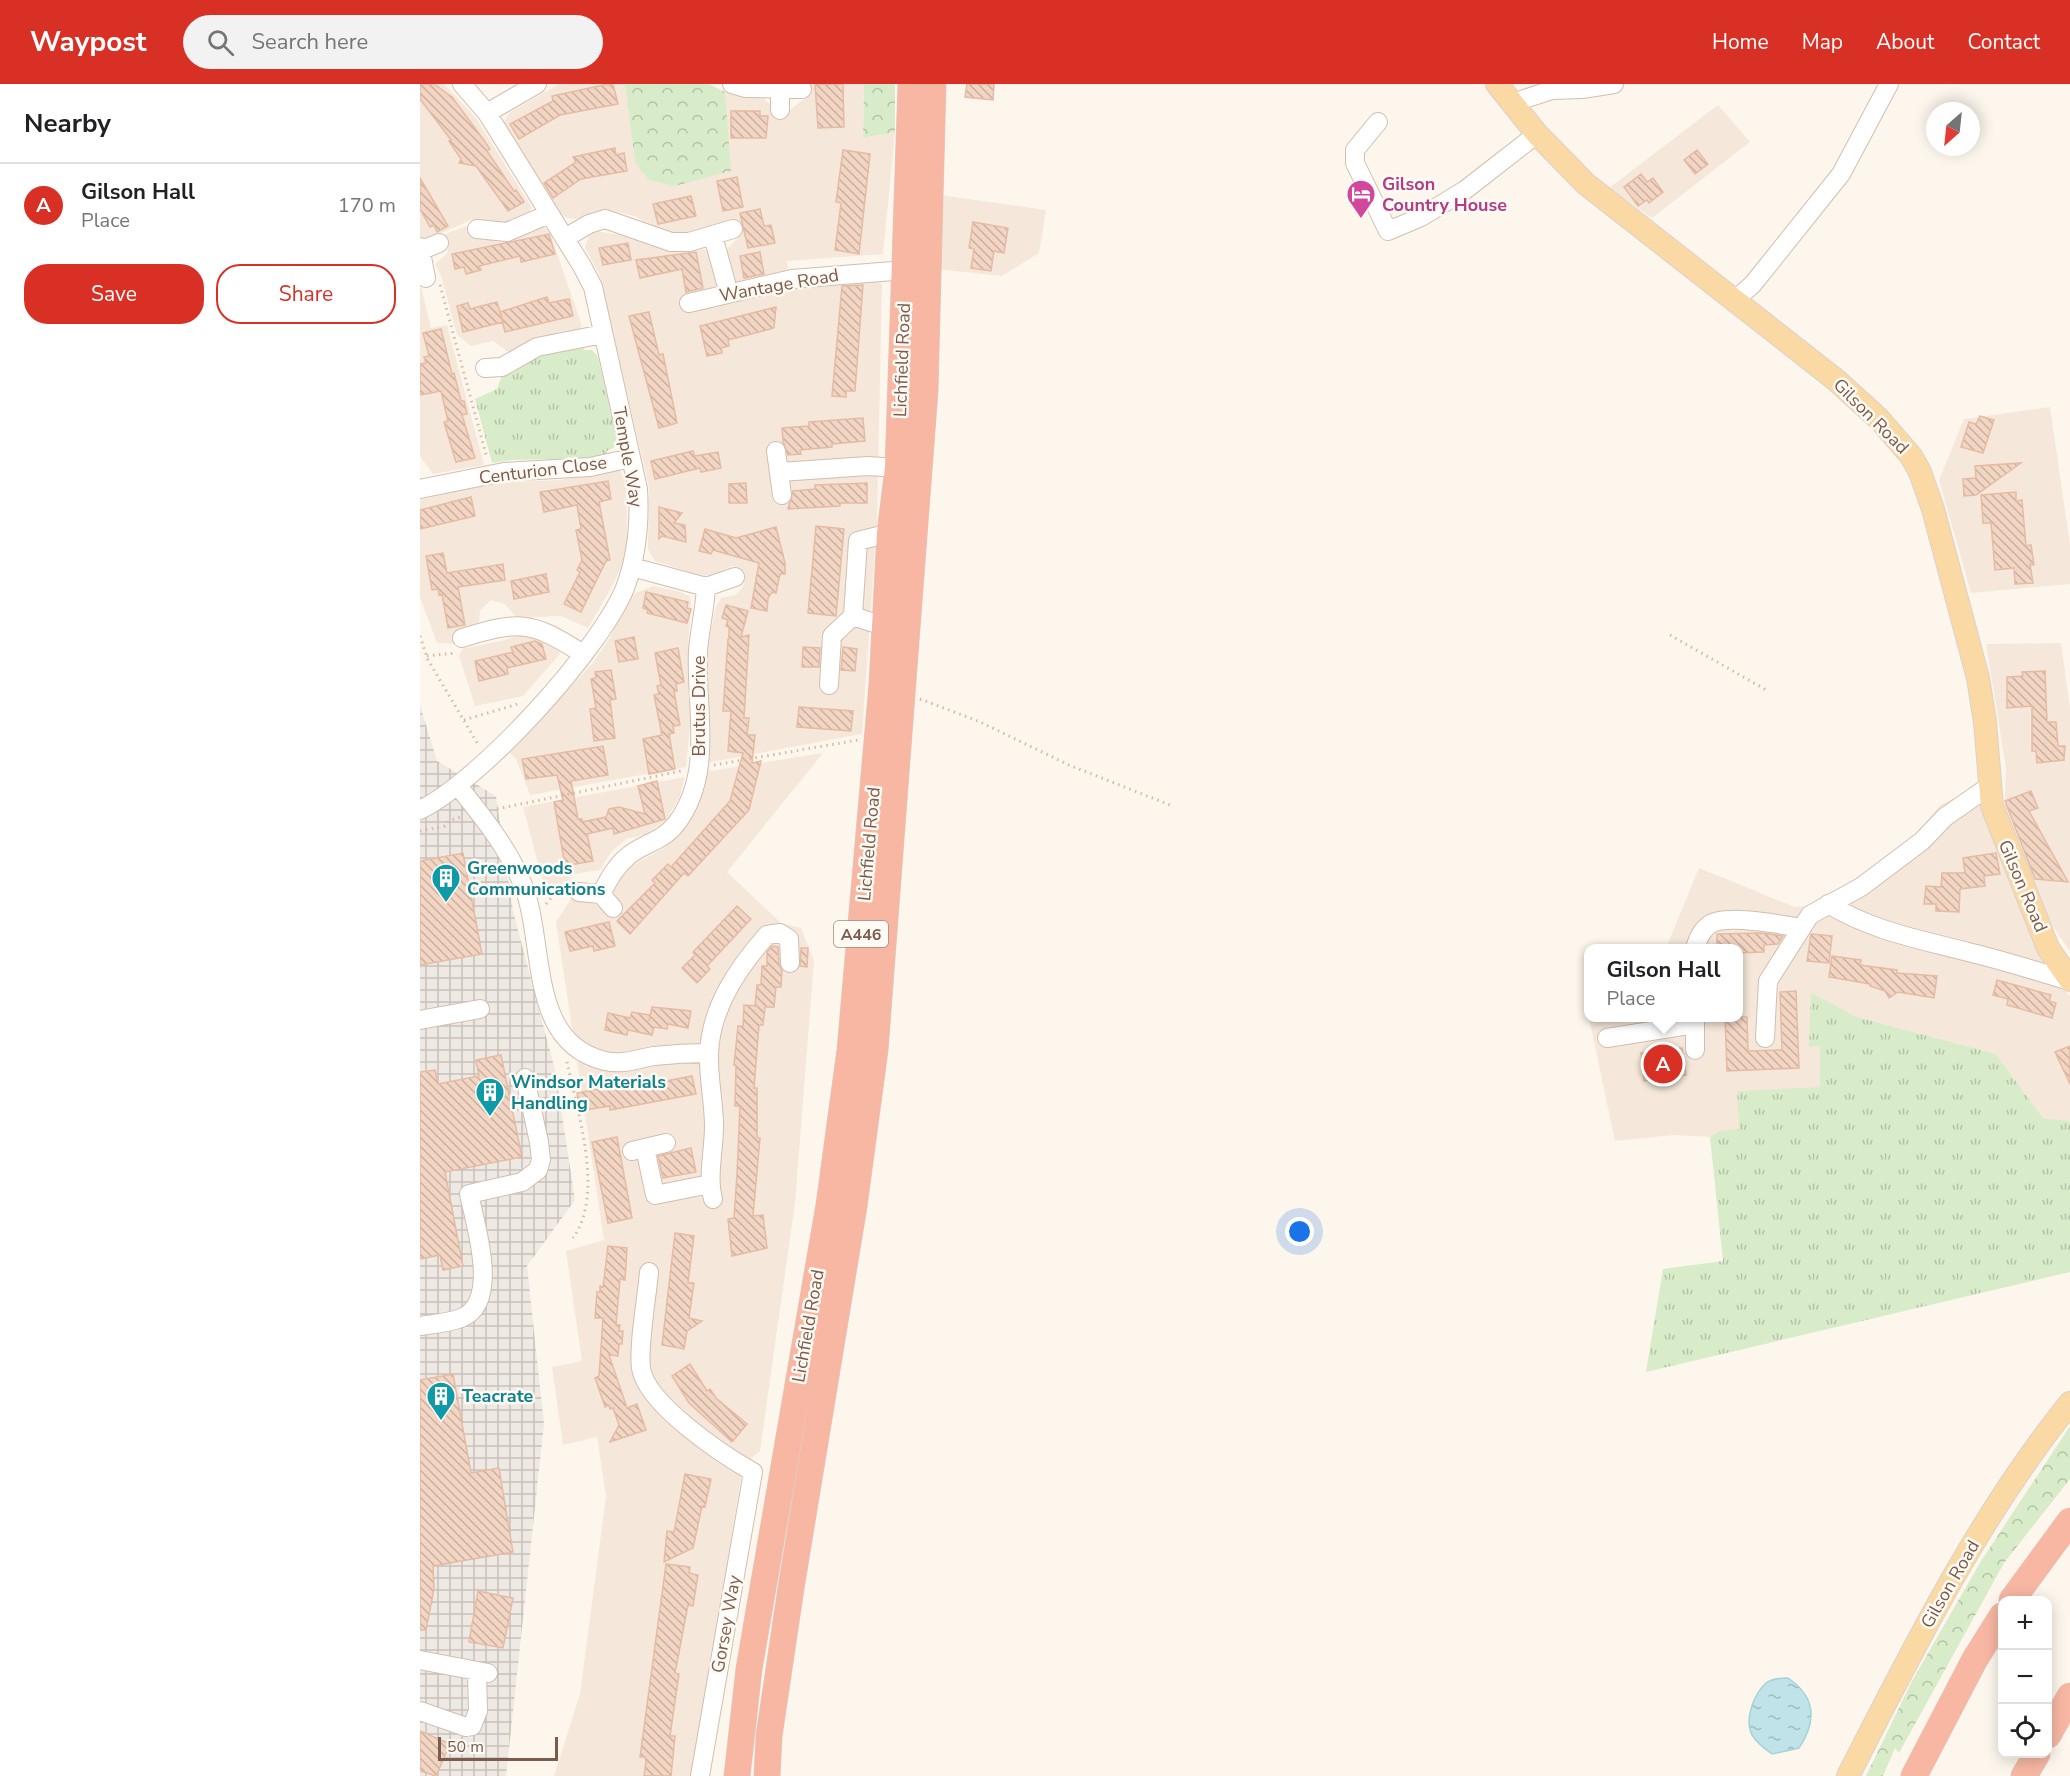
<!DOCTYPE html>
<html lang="en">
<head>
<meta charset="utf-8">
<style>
	body { margin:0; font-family:"Nunito Sans",sans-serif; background:#f2f2f2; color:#202124 }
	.controls { position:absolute; right:18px; bottom:18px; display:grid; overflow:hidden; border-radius:12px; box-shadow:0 3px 15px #0003 }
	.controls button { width:54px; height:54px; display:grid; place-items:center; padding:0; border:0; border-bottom:2px solid #e0e0e0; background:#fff; color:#202124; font:30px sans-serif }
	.compass { position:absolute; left:1506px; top:18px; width:54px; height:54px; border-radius:50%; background:#fff; box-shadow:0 3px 15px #0003; rotate:207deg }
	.scale { position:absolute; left:18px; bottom:15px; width:120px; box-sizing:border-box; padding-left:6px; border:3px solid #7a5c4d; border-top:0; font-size:16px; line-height:21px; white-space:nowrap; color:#7a5c4d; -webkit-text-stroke:4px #fffaf3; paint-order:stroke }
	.you { position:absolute; left:880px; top:1148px; width:21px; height:21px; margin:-15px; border:4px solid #fff; border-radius:50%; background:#1a73e8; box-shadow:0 0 0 9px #1a73e833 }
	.badge { display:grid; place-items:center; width:39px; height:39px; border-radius:50%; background:#d93025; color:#fff; font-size:20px; font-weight:700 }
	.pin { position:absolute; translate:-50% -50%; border:3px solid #fff; box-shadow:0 2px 6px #0006 }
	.popup { position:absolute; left:1164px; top:860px; width:159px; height:78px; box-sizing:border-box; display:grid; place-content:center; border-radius:12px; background:#fff; filter:drop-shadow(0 2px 4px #0005); font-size:20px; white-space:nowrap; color:#757577 }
	.popup b { font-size:22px; color:#202124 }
	.popup::after { content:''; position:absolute; left:50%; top:100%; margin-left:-12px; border:12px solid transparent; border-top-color:#fff }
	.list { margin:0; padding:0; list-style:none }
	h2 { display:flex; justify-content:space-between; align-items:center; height:78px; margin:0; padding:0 24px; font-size:26px }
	h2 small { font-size:20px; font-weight:400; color:#757577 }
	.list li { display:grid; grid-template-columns:39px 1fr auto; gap:18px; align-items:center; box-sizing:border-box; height:84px; padding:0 24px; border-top:2px solid #e0e0e0 }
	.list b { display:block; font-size:22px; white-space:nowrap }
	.list p { margin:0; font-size:20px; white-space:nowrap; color:#757577 }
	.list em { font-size:20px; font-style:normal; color:#757577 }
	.actions { display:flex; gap:12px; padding:18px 24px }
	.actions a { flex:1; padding:14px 0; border:2px solid #d93025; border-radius:24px; text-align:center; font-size:21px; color:#d93025 }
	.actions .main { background:#d93025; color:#fff }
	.icon { flex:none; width:33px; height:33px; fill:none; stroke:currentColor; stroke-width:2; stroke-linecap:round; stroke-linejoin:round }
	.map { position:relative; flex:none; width:1650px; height:1692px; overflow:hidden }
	header { display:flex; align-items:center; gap:36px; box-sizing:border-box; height:84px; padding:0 30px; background:#d93025; color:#fff }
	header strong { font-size:28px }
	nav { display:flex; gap:33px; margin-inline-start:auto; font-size:21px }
	.search { width:420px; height:54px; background:#f2f2f2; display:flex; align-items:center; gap:15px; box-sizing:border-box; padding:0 21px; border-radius:33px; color:#757577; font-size:22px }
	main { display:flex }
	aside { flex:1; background:#fff }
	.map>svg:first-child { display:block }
</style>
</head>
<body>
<header>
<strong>Waypost</strong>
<div class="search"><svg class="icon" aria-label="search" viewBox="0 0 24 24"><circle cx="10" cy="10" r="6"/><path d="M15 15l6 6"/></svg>Search here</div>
<nav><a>Home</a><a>Map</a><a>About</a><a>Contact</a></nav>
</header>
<main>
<aside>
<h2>Nearby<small></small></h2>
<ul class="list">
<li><span class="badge">A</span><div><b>Gilson Hall</b><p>Place</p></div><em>170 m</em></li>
</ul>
<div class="actions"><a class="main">Save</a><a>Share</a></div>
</aside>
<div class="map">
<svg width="1650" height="1692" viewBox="0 0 1650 1692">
	<defs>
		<pattern id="industrial-grid" width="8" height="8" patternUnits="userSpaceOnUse" patternTransform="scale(1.5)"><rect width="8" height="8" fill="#efe9e4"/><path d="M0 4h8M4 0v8" fill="none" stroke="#c7c0bb"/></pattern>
		<pattern id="grass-tufts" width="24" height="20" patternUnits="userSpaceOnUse" patternTransform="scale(1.5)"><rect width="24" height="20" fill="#d8ecc9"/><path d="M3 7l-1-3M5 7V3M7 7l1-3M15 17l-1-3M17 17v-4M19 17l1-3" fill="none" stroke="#b4c2a5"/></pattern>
		<pattern id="forest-crowns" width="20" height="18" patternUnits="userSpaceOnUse" patternTransform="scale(1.5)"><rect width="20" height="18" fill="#d8ecc9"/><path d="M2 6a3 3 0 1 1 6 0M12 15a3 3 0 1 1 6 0" fill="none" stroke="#b4c2a5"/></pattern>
		<pattern id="water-ripples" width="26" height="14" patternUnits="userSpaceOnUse" patternTransform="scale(1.5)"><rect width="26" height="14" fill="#bfe3e8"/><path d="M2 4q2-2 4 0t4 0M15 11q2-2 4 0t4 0" fill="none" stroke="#a0bbbe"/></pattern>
		<pattern id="building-back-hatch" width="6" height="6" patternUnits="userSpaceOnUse" patternTransform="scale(1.5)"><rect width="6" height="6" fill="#f3d5c3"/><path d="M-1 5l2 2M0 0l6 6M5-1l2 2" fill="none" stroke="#cab0a1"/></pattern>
	</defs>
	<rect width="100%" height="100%" fill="#fdf6ec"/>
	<!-- residential -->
	<path fill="#f5e8da" d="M0 0H24L56 34 112 124 106 131 85 139 53 135 6 156 0 153Z
		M139 0H205L215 78 310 87 305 8 340 10 353 24 367 28 388 12 387 0H444L443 54 475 48 463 170 367 177 369 191 316 201 312 198 306 166 320 152 312 136 257 152 227 140 215 132 187 126 155 135 147 134 141 130 83 41 89 29Z
		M1298 21 1330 58 1232 134 1189 104Z
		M520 111 626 126 619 169 582 192 516 185Z
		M121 140 130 149 162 242 158 248 91 270 73 257 51 262 37 251 21 191 15 180 27 170 29 159 25 150 50 141Z
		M175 147 281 163 288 168 300 204 262 213 267 228 382 201 455 194 462 201 457 437 442 650 286 679 287 564 296 523 301 514 315 511 322 505 325 495 318 483 312 482 295 490 282 492 235 477 228 465 229 403 179 189 165 164 169 151Z
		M0 198 11 244 27 241 64 381 13 390 0 372Z
		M1630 323 1650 461V500L1551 509 1519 396 1544 335Z
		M200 386 206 401 208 469 190 506 168 544 141 532 97 534 85 520 71 516 60 526 59 540 56 543 34 547 35 560 17 559 0 513V416L71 399 140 396Z
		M233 502 260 508 269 512 271 518 268 564 271 633 266 683 110 711 96 675 89 668 173 579 189 555 211 511Z
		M98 551H117L138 562 140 570 103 612 55 622 39 572 42 565 85 556Z
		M1641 559 1650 624V867L1631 840 1584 737 1586 684 1566 560Z
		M403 669 307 788 361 839 381 844 394 877 375 1119 340 1367 323 1381 273 1692H134L160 1610 186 1412 177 1353 143 1361 132 1283 162 1277 146 1167 184 1156 136 838 153 812 159 818H172L185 827 199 820 193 806 206 785 242 765 262 742 284 688Z
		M265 693 259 715 245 737 224 751 206 755 191 768 180 786 153 790 146 800 125 805 103 723Z
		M1553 706 1620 872 1650 913V1037L1623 1034 1576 970 1437 933 1391 910 1390 963 1400 961V1004L1318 1007 1319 1046 1299 1047 1290 1053 1254 1051 1195 1057 1169 934H1318V864H1246L1279 784 1375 823 1410 821 1482 768 1520 721Z"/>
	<!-- industrial -->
	<path fill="url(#industrial-grid)" d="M0 621 17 677 76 712 93 827 135 986 155 1116 107 1182 124 1340 86 1692H0Z"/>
	<!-- grass -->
	<path fill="url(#grass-tufts)" d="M163 262 164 266H172L178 273 197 355 195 363 187 367V371L176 374 92 376 72 379 55 315 77 305 83 289 112 272Z
		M1391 909 1437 933 1576 970 1623 1034 1650 1037V1188L1226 1288 1243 1185 1303 1177 1290 1053 1299 1047 1319 1045 1317 1007 1400 1003V962L1389 963Z"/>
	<!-- forest -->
	<path fill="url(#forest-crowns)" d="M205 0H289L305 8 311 87 255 102 229 96 215 78Z
		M444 0H475V48L443 54Z
		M1650 1342V1395L1584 1479 1479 1669 1475 1664 1463 1692H1446L1492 1597 1561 1477Z"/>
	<!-- water -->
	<path fill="url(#water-ripples)" stroke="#a5d3da" stroke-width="1.5" d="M1368 1594C1396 1613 1397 1637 1379 1664L1352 1670C1345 1665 1337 1659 1332 1651 1324 1635 1334 1610 1346 1599 1352 1594 1361 1594 1368 1594Z"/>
	<!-- building -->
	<path fill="url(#building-back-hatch)" stroke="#e6bba3" stroke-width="1.5" d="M0 0H14L32 13 63 55 70 65 67 67 94 107 96 106 104 118 88 127 56 82 39 79 41 75 29 57 31 56 0 15Z
		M188 0H193L198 20 140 31 99 55 90 40 133 17 132 12Z
		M395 0H423L424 43 398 44Z
		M547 0H574L573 16 545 13Z
		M311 27H340V32H348L346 54H311Z
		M195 64 196 71 204 69 207 87 161 95 133 114 124 99 156 78 153 73Z
		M423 66 450 70 439 170 415 166 421 119 416 118Z
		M1277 66 1288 80 1275 90 1264 76Z
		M1221 90 1227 98 1233 94 1243 108 1229 119 1227 116 1218 122 1204 103Z
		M317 93 323 123 303 127 297 97Z
		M0 94 28 142 17 148 14 141 10 143 0 125Z
		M271 112 276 132 238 140 233 120Z
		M340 125 344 142 351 141 355 159 328 164 320 129Z
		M553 138 588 144 584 169 574 167 571 187 551 184 554 165 549 164Z
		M129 150 135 170 101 178 100 172 59 182 61 186 46 190 44 183 35 185 32 170Z
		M208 159 211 176 183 181 179 164Z
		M276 168 283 204 266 208 262 185 220 194 216 176Z
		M340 168 344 190 324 194 320 172Z
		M443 201 435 307H426V313L412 312 422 202Z
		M127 213 129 219 149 215 153 232 85 248 80 228Z
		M77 218 83 238 43 248 37 222 48 219 50 225Z
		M356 223 354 244 308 256 309 262 301 264 302 269 287 272 280 242Z
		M229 228 239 271 243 270 257 339 239 344 209 232Z
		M21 245 32 290 34 289 41 317H44L47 330 42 331 55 374 36 378 24 338 28 337 21 307 0 311V280L6 279 4 273 9 272 3 249Z
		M1560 332 1574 336 1563 369 1541 363 1549 338 1556 340Z
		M443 334 445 357 412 360V363L380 366 381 370 368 371 363 358 362 344 389 342V338Z
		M273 367 275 372 298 368 301 384 281 388 280 384 235 395 231 377Z
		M1601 379 1556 411 1544 412 1543 395 1556 394 1555 382Z
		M188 397 191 415 179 418 190 476 186 477 161 528 144 520 160 488 157 486 162 476 156 446 161 445 157 421 124 428 120 408Z
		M326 399 327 419H309V400Z
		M447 399V419H420V422L368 425 373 407 395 405V401Z
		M1596 408V417L1602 416 1606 462 1611 461 1614 481 1610 480 1613 499 1595 500 1594 484 1575 486 1571 439H1563L1561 411Z
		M51 413 55 432 0 445V426Z
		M239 423 262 429 254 439 265 441 266 458 242 452 239 455Z
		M396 442 424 445 416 532 388 529Z
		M356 443 365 479V490H360L356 509 352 508 348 514 347 527 331 524 339 479 293 466 291 470 279 467 285 445 316 454Z
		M23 469 27 489 83 480 85 496 38 503 45 541 28 544 22 510 19 511 18 505 12 506 6 472Z
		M126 490 129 508 94 515 91 497Z
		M226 508 268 518 267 524 271 525 267 539 227 529 228 526 223 524Z
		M306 521 328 527 321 553 329 551 324 634H329L327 651H335L332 679 341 677 329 726 268 792 264 789 210 850 197 837 235 799 232 796 248 780 251 783 310 717 323 669 308 667 311 627H303L308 555 312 554H309V543L306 542 308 536 302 534Z
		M214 553 218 575 199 578 195 557Z
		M115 557 122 560 126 575 87 584 88 590 59 597 55 577 93 568 91 563Z
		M383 563 400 564 399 583H382Z
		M423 563 437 565 435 587 421 586Z
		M258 564 264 598 256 600 257 607H254L260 641 253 642 254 649 249 650 255 685 229 690 223 655 242 651 234 611 239 610 237 602 241 601 235 569Z
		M191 586 196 615 190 616 195 654 174 657 170 625 176 624 171 595 176 594 175 588Z
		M1625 587 1627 638H1636L1638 662H1645L1644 676 1617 679 1616 667H1612V622L1587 624V593L1603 592 1602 588Z
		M379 623 433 627 431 647 377 643Z
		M183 662 188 691 151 697 158 735H162V738L186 733 189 725 199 723 225 730 218 702 237 697 245 735 194 750 193 744 167 750 173 777 145 782 134 718 143 716 137 691 106 695 102 675Z
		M1611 707 1618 724 1609 727 1648 798 1615 795 1585 717Z
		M43 769 62 870 0 881V777Z
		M1576 769 1580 790 1564 792 1565 802 1540 805 1539 828 1516 827V820H1504L1506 802 1521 803 1522 789H1545L1543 774Z
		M317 822 331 835 287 882 290 885 277 899 262 884 275 871 273 868Z
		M189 838 195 862 174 867 173 862 150 867 145 848Z
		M1340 849 1363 852 1358 860 1344 861V868L1318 869V864H1297V850Z
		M1391 850 1412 852 1409 879 1387 877Z
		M352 862 358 863 359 880 362 887 361 903H356L354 923H345L343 941H339L334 1004H337V1053L340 1054 333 1132 343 1131 347 1164 312 1172 308 1135 314 1134 317 1090 320 1022H315L316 982 314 981 318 942H323L324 921 338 922H335L337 901H341L342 882H347V868Z
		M381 864H388L387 883 380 882Z
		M1412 872 1441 876 1440 881 1477 886V889L1517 892 1514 914 1478 908 1469 914 1465 907 1450 902V900L1409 893Z
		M1577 896 1631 911 1629 917 1636 919 1632 934 1587 921 1588 915 1573 911Z
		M1376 907 1379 984 1307 987 1305 933H1327L1328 967 1362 966 1360 908Z
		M232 923 271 927 268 944 248 940 247 945 234 943 232 951 208 946 207 951 185 946 188 929 210 934 212 928 230 931 229 937Z
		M1650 962V1000L1635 968Z
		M1262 964 1266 991 1224 997 1221 969Z
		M81 971 102 1073 25 1088 43 1182 23 1186 20 1171 0 1175V988L15 986 18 1000 59 992 56 976Z
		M272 992 276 1010 190 1026V1022L160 1027 157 1009 186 1003 187 1006 205 1005Z
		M197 1053 212 1134 188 1139 172 1058Z
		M271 1064 276 1088 243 1094 238 1072Z
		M255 1149 274 1152 268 1199H274L269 1234 282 1237 267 1247 264 1265 242 1261Z
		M188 1162 207 1164 205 1196 200 1195 196 1241H200L199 1247H203L202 1260H199L198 1272 189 1271 207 1324 217 1320 226 1346 190 1358 199 1341 193 1324 190 1325 189 1321 185 1323 175 1294 179 1292 183 1234H175L177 1208H180V1202L183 1203Z
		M270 1280 287 1307 290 1305 296 1314 327 1340 312 1358 269 1319 252 1292Z
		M33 1290 51 1389 79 1384 93 1468 13 1482 14 1505 6 1546H0V1296Z
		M265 1390 291 1395 285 1423 282 1422 273 1464 244 1478 247 1447 254 1448Z
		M246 1480 270 1483 269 1489 278 1491 273 1522 268 1521 255 1589 259 1590 250 1652H255L251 1692H224L226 1677 225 1673H220Z
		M58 1507 93 1514 83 1564 49 1558Z
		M0 1647 30 1660 16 1692 0 1687Z"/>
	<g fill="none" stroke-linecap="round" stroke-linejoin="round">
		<!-- minor casing -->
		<g stroke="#d1beb0" stroke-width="20">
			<path id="minor" d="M312 0 325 4 382 5
				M360 4V26
				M1092 19 1132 6 1162 5 1194 0
				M67 29 117 0
				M958 38 935 66V79L968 147 1001 133 1045 106 1117 50
				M57 145 87 148 129 130
				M293 152 306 199
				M145 154 169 140 185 135 251 158H269L313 145
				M0 163 6 194
				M2 166 19 159
				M1315 216 1333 200 1421 90 1469 0
				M269 219 372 195 486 186
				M65 284 82 283 117 263 183 250
				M356 367 362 411
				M360 388 448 382 478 384
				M0 405 84 388 170 383 211 374
				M286 503 315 493
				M466 543 433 532 438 457 470 449
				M42 554C100 536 112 537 163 570
				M409 601 412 552 433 532
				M38 702C62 732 89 765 103 801 126 859 107 959 185 977 204 981 216 975 234 972 252 970 271 969 289 969
				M0 726C61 696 179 567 205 504 217 472 220 439 218 405L173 203 162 182 67 29 42 0
				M159 808 181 810 193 824
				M181 810C188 797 195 783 207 773 221 760 242 758 256 740 295 689 275 624 278 566 280 545 285 524 286 503L212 483
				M1408 820C1453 847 1498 855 1548 868 1582 876 1616 887 1650 897
				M1275 864C1278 855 1281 847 1289 841 1305 829 1362 841 1382 844
				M1275 934V966
				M0 936 60 925
				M1187 954 1275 940
				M1345 954 1348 897 1390 831 1441 803 1502 757 1525 733 1571 701
				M225 1064 235 1111 290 1100
				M212 1067 246 1059
				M293 1115C287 1093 294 1066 294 1042 294 1018 288 993 289 969 291 923 318 884 347 851L360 849 369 855 370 879
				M229 1188C227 1213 218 1262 221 1284 226 1320 303 1371 333 1388L280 1692
				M0 1242C13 1240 28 1239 41 1234 81 1219 55 1140 49 1110L102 1098 118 1086 121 1076 119 1058 105 994
				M0 1576 68 1589
				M0 1627 46 1643 52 1642 58 1627 57 1587"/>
		</g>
		<!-- major casing -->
		<g stroke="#dad1cd" stroke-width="24">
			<path id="major" d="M1077 0 1117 50 1166 100 1416 296 1459 335 1491 372 1500 388 1513 425 1558 594 1565 638 1572 722 1628 864 1650 896
				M1428 1692C1494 1563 1559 1432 1650 1319"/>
		</g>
		<!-- highway casing -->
		<g stroke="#dad1cd" stroke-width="27">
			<path id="highway" d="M1592 1516 1650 1437
				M1628 1651 1650 1612
				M317 1692 329 1585 409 1121 430 966 462 600 470 449 478 384 491 0
				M347 1692 349 1652 371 1504 434 1122 455 966 505 307 513 0
				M1494 1692 1555 1575 1582 1532
				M1604 1692 1617 1670"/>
		</g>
		<!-- path -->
		<path stroke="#d9b8a5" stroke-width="3" stroke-dasharray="1.5 4.5" stroke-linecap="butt" d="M20 201 67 374
			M1250 551 1348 607
			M0 552 8 576 59 662
			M7 572 35 569
			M500 615 558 637 649 681 750 721
			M44 636 98 620
			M294 681 438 656
			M77 725 261 687
			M0 747 25 742 30 736 41 733
			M126 820 136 808 142 805
			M147 978C157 1027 185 1110 153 1154"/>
		<!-- minor -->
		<use href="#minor" stroke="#fff" stroke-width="18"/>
		<!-- major -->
		<use href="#major" stroke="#fbd9a5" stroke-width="22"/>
		<!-- highway -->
		<use href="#highway" stroke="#f7b7a3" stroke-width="26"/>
	</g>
	<!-- icons -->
	<defs>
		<g id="hotel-pin" transform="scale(1.5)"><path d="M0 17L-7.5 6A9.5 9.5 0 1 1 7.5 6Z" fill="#d1479c" stroke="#fffaf3"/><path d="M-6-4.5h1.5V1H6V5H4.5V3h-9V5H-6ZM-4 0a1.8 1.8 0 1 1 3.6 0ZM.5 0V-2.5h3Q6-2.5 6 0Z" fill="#fff"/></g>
		<g id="building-pin" transform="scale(1.5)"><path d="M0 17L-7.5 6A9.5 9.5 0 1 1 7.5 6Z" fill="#0f9aa8" stroke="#fffaf3"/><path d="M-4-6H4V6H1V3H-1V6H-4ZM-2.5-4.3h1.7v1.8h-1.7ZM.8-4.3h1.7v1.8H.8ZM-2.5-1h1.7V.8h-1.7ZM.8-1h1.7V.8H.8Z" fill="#fff"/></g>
	</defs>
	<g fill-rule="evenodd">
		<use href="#hotel-pin" x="941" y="110"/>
		<use href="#building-pin" x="26" y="794"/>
		<use href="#building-pin" x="70" y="1008"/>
		<use href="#building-pin" x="21" y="1312"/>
	</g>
	<g text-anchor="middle" stroke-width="5" stroke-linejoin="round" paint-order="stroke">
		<!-- shield labels -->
		<rect fill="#fffaf3" stroke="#a28b7f" stroke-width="1.5" x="414" y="837" width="54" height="26" rx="4.5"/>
		<g font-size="16" font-weight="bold" fill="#7a5c4d">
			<text x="441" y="856">A446</text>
		</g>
		<!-- hotel labels -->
		<g font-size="18" font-weight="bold" fill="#b23c85" stroke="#fffaf3" text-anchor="start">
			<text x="962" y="106">Gilson<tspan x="962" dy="21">Country House</tspan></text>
		</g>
		<!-- street labels -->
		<g font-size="18" fill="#7a5c4d" stroke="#fffaf3">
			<text transform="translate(359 201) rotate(-10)" y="6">Wantage Road</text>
			<text transform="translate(482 276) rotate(-88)" y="6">Lichfield Road</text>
			<text transform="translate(1451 332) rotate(45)" y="6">Gilson Road</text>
			<text transform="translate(208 373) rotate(80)" y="6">Temple Way</text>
			<text transform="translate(123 386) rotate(-7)" y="6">Centurion Close</text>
			<text transform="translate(279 622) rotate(-90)" y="6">Brutus Drive</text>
			<text transform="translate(449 760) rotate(-85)" y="6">Lichfield Road</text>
			<text transform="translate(1603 802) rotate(67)" y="6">Gilson Road</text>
			<text transform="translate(388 1242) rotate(-80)" y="6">Lichfield Road</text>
			<text transform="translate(1530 1500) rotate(-60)" y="6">Gilson Road</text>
			<text transform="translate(306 1540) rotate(-80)" y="6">Gorsey Way</text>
		</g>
		<!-- culture labels -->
		<g font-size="18" font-weight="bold" fill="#0d838f" stroke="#fffaf3" text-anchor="start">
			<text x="47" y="790">Greenwoods<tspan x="47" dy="21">Communications</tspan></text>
			<text x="91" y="1004">Windsor Materials<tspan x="91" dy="21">Handling</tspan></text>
			<text x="42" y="1318">Teacrate</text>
		</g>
	</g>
</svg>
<div class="controls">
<button>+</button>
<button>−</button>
<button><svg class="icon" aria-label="locate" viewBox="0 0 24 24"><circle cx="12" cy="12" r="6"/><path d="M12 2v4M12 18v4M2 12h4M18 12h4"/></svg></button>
</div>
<svg class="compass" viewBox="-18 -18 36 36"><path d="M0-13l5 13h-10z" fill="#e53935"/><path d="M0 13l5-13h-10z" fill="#757577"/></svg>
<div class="scale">50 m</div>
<div class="you"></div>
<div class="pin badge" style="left:1243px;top:980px">A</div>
<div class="popup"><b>Gilson Hall</b>Place</div>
</div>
</main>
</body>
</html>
